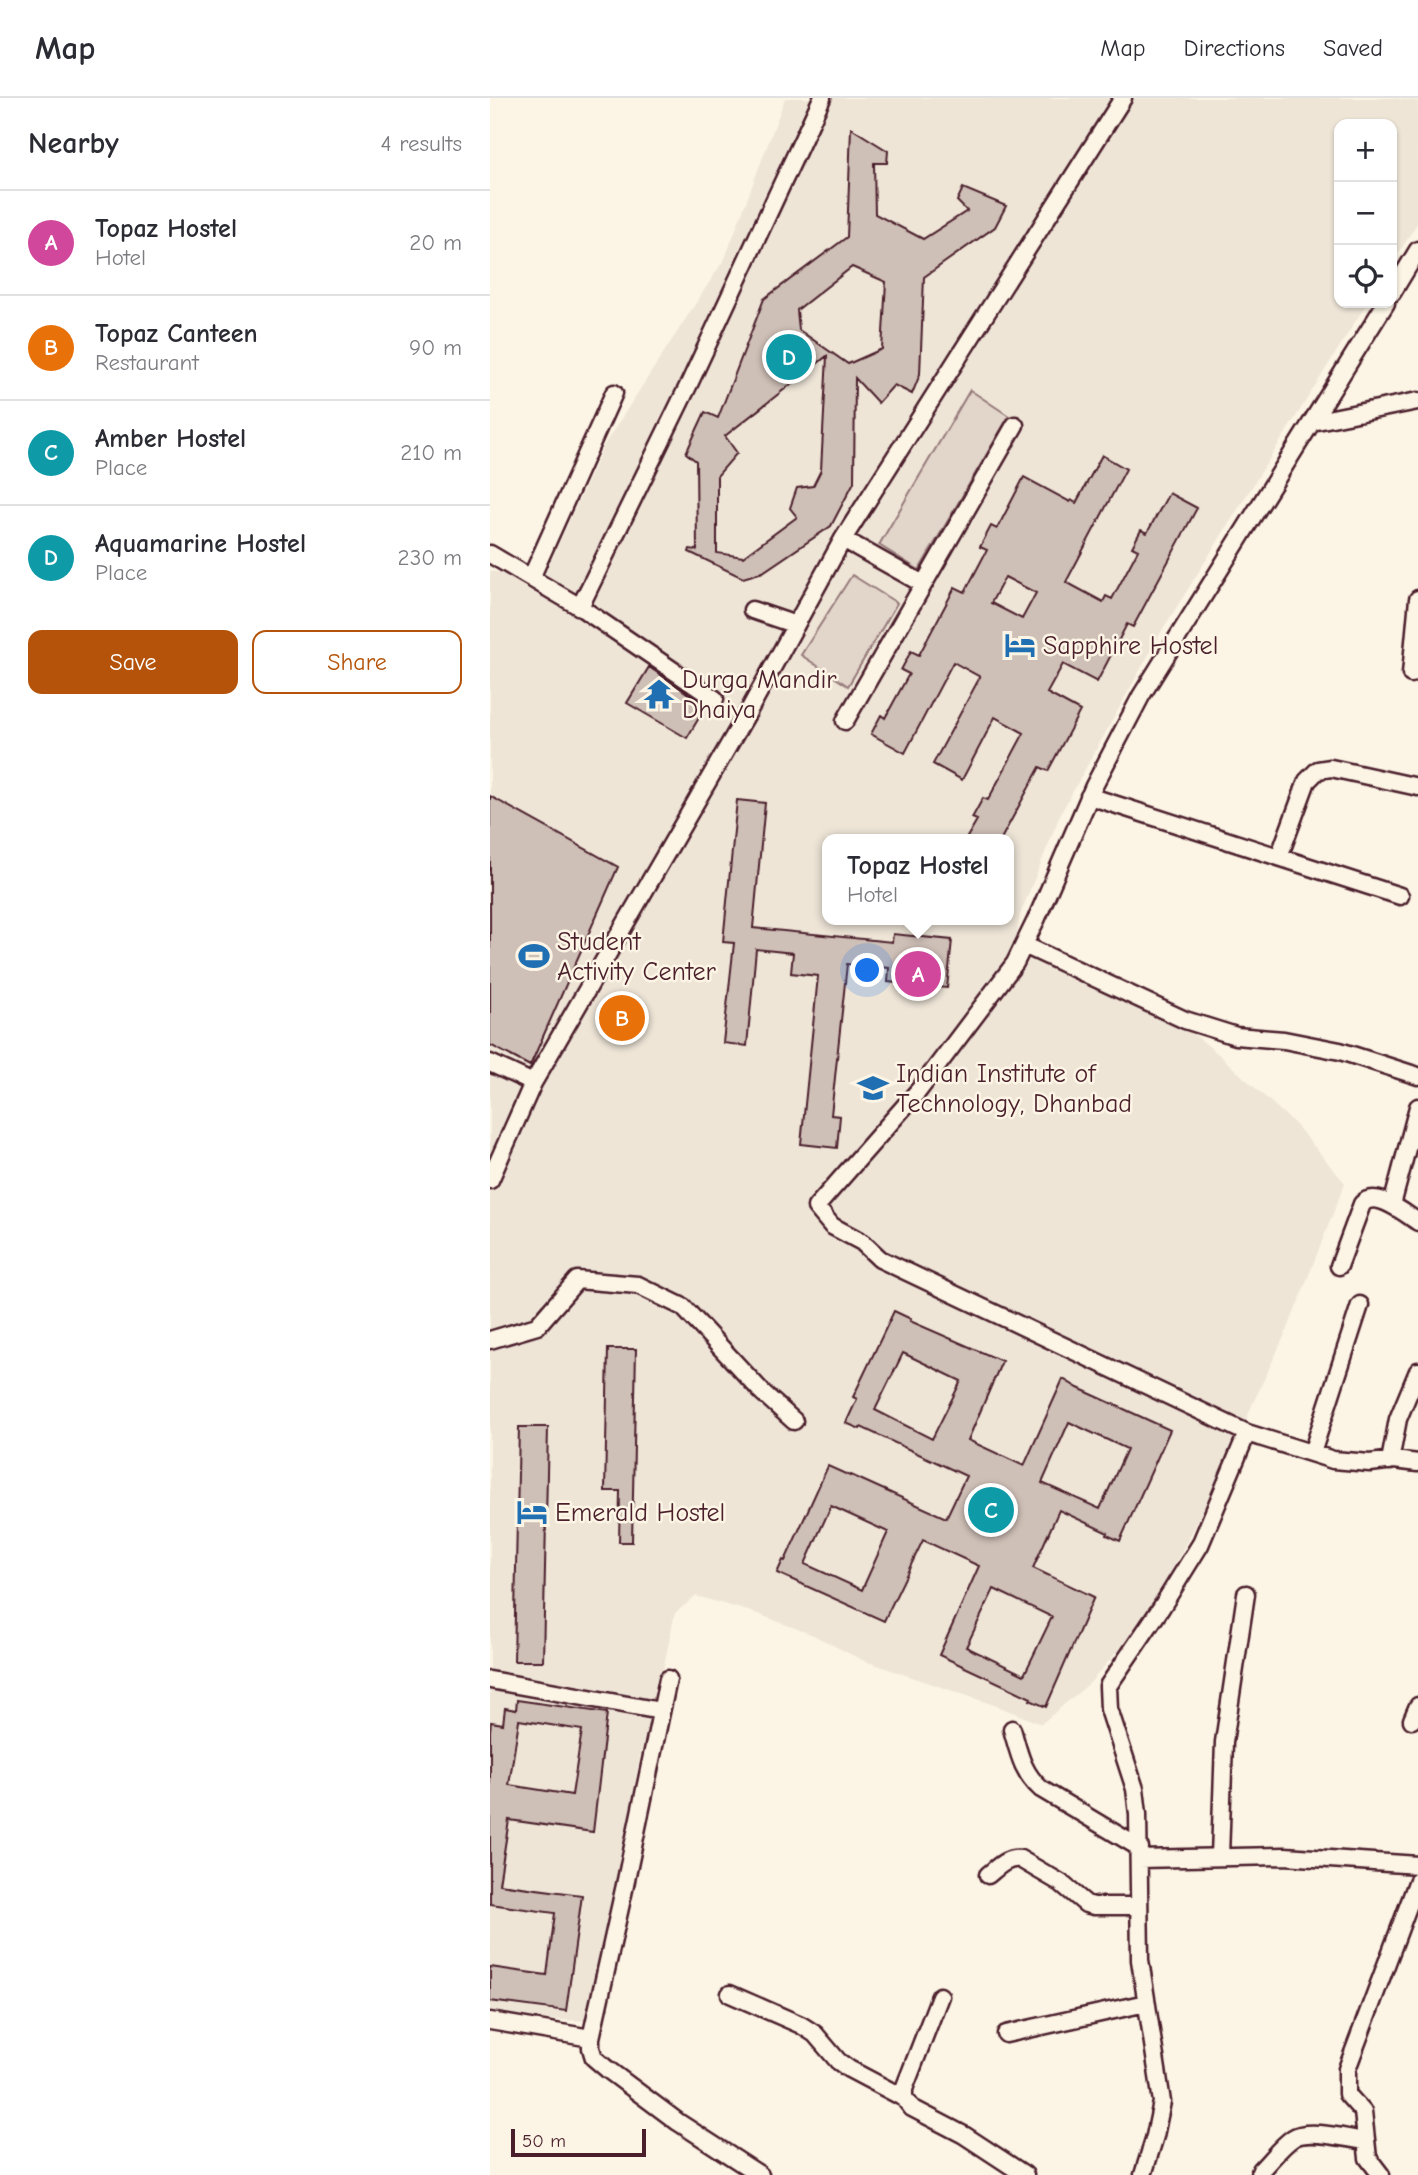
<!DOCTYPE html>
<html lang="en">
<head>
<meta charset="utf-8">
<style>
	body { margin:0; font-family:"Comic Neue",sans-serif; background:#f2f2f3; color:#2b2b33 }
	.controls { position:absolute; right:21px; top:21px; display:grid; overflow:hidden; border-radius:14px; box-shadow:0 2px 5px #0004 }
	.controls button { width:63px; height:63px; display:grid; place-items:center; padding:0; border:0; border-bottom:2px solid #e1e1e2; background:#fff; color:#2b2b33; font:35px sans-serif }
	.scale { position:absolute; left:21px; bottom:18px; width:135px; box-sizing:border-box; padding-left:7px; border:4px solid #4a1f2b; border-top:0; font-size:19px; line-height:24px; white-space:nowrap; color:#4a1f2b; -webkit-text-stroke:5px #fcf5e5; paint-order:stroke }
	.you { position:absolute; left:378px; top:873px; width:24px; height:24px; margin:-18px; border:5px solid #fff; border-radius:50%; background:#1a73e8; box-shadow:0 0 0 10px #1a73e833 }
	.badge { display:grid; place-items:center; width:46px; height:46px; border-radius:50%; background:#b45309; color:#fff; font-size:23px; font-weight:700 }
	.pin { position:absolute; translate:-50% -50%; border:4px solid #fff; box-shadow:0 2px 7px #0006 }
	.popup { position:absolute; left:332px; top:736px; width:192px; height:91px; box-sizing:border-box; display:grid; place-content:center; border-radius:14px; background:#fff; filter:drop-shadow(0 2px 5px #0005); font-size:23px; white-space:nowrap; color:#7c7c81 }
	.popup b { font-size:26px; color:#2b2b33 }
	.popup::after { content:''; position:absolute; left:50%; top:100%; margin-left:-14px; border:14px solid transparent; border-top-color:#fff }
	.list { margin:0; padding:0; list-style:none }
	h2 { display:flex; justify-content:space-between; align-items:center; height:91px; margin:0; padding:0 28px; font-size:30px }
	h2 small { font-size:23px; font-weight:400; color:#7c7c81 }
	.list li { display:grid; grid-template-columns:46px 1fr auto; gap:21px; align-items:center; box-sizing:border-box; height:105px; padding:0 28px; border-top:2px solid #e1e1e2 }
	.list b { display:block; font-size:26px; white-space:nowrap }
	.list p { margin:0; font-size:23px; white-space:nowrap; color:#7c7c81 }
	.list em { font-size:23px; font-style:normal; color:#7c7c81 }
	.actions { display:flex; gap:14px; padding:21px 28px }
	.actions a { flex:1; padding:16px 0; border:2px solid #b45309; border-radius:14px; text-align:center; font-size:24px; color:#b45309 }
	.actions .main { background:#b45309; color:#fff }
	.icon { flex:none; width:38px; height:38px; fill:none; stroke:currentColor; stroke-width:2; stroke-linecap:round; stroke-linejoin:round }
	.map { position:relative; flex:none; width:928px; height:2077px; overflow:hidden }
	header { display:flex; align-items:center; gap:42px; box-sizing:border-box; height:98px; padding:0 35px; background:#fff; border-bottom:2px solid #e1e1e2 }
	header strong { font-size:33px }
	nav { display:flex; gap:38px; margin-inline-start:auto; font-size:24px }
	main { display:flex }
	aside { flex:1; background:#fff }
	.map>svg:first-child { display:block }
</style>
</head>
<body>
<header>
<strong>Map</strong>
<nav><a>Map</a><a>Directions</a><a>Saved</a></nav>
</header>
<main>
<aside>
<h2>Nearby<small>4 results</small></h2>
<ul class="list">
<li><span class="badge" style="background:#d1479c">A</span><div><b>Topaz Hostel</b><p>Hotel</p></div><em>20 m</em></li>
<li><span class="badge" style="background:#e8710a">B</span><div><b>Topaz Canteen</b><p>Restaurant</p></div><em>90 m</em></li>
<li><span class="badge" style="background:#0f9aa8">C</span><div><b>Amber Hostel</b><p>Place</p></div><em>210 m</em></li>
<li><span class="badge" style="background:#0f9aa8">D</span><div><b>Aquamarine Hostel</b><p>Place</p></div><em>230 m</em></li>
</ul>
<div class="actions"><a class="main">Save</a><a>Share</a></div>
</aside>
<div class="map">
<svg width="928" height="2077" viewBox="0 0 928 2077">
	<rect width="100%" height="100%" fill="#fcf5e5"/>
	<filter id="ink" filterUnits="userSpaceOnUse"><feTurbulence type="fractalNoise" baseFrequency=".0143" numOctaves="2"/><feDisplacementMap in="SourceGraphic" scale="14" xChannelSelector="R" yChannelSelector="G"/><feConvolveMatrix kernelMatrix="1 2 1 2 8 2 1 2 1" color-interpolation-filters="sRGB"/></filter>
	<g filter="url(#ink)">
		<!-- built -->
		<path fill="#eee5d7" fill-rule="evenodd" d="M295 0H902L928 3V124L902 166V26H849V205H877L673 531 571 715 530 817 527 837 564 850 640 886 725 953 806 1027 855 1085 799 1228 763 1305 741 1360 657 1519 600 1585 551 1626 507 1608 372 1562 323 1537 268 1516 206 1498 185 1515 170 1586 150 1657 102 1923 0 1920V473L53 480 114 347 235 160ZM337 741H519V822H337Z"/>
		<!-- green -->
		<path fill="#e2d5ca" stroke="#967a7a" stroke-width="2" d="M480 292 519 318 429 472 389 447Z
			M362 477 407 505 358 588 311 557Z"/>
		<!-- building -->
		<path fill="#cfc0b7" stroke="#4a1f2b" stroke-width="2" fill-rule="evenodd" d="M361 30 398 53 397 65H384L385 116 433 141 477 113 467 103 473 90 516 108 505 129 434 179 430 276 422 296 404 287 388 305 365 280 364 384 341 428 273 474 253 480 199 454 200 451 207 452 206 363 196 355 215 314 228 320 274 201 357 139ZM362 169 396 184 392 251 358 266 309 232 307 212ZM337 258 331 372 323 388 307 390 300 410 307 419 253 459 227 455V378L247 355 235 338Z
			M612 357 636 371 576 484 613 504 616 498 622 501 648 452 642 449 651 432 657 435 679 395 707 410 643 529 637 526 607 584 573 566 557 595 590 613 558 673 550 669 511 741H476L487 722 482 720 493 700 498 702 534 635 505 619 472 682 443 666 490 579 463 564 415 655 381 636 391 617 395 620 419 576 411 572 421 553 429 557 465 489 475 494 497 452 490 449 501 428 507 431 534 379 580 404 581 402 586 405ZM515 479 546 495 532 521 501 505Z
			M159 569 216 608 197 640 137 605Z
			M0 698 128 769 40 968 0 947Z
			M247 702 275 705 263 830 402 844 403 836 462 842 457 890 398 884 399 870 357 866 341 1017 350 1018 347 1050 311 1046 328 878 301 875 303 855 266 851 257 948 233 945 244 845 233 844Z
			M404 1213 421 1221 420 1223 512 1263 478 1342 534 1368 573 1281 588 1290 680 1332 630 1443 617 1437 618 1435 569 1412 543 1470 604 1499 556 1609 540 1602 541 1600 449 1557 489 1468 433 1442 394 1523 287 1475 293 1462 295 1463 338 1368 360 1378 361 1377 456 1420 476 1378 371 1329 370 1331 356 1325 367 1301 363 1299ZM413 1255 471 1283 442 1341 385 1312ZM579 1324 637 1351 610 1411 552 1385ZM341 1408 398 1434 372 1492 315 1466ZM504 1491 562 1519 534 1577 476 1549Z
			M118 1251H146L142 1444H129L130 1393H115Z
			M29 1329H58L53 1563H24Z
			M27 1602 117 1615 103 1734 19 1722 9 1786 92 1797 76 1913 0 1903V1869L57 1877 65 1815 0 1806V1633L1 1624 13 1626 15 1610 26 1612ZM29 1622 92 1632 82 1697 19 1687Z"/>
		<g fill="none" stroke-linecap="round" stroke-linejoin="round">
			<!-- street casing -->
			<g stroke="#4a1f2b" stroke-width="21">
				<path id="street" d="M902 195 928 152
					M896 205 651 598 604 688 546 822 525 865 429 992 326 1109 342 1128 372 1144 390 1161 757 1335 843 1362 880 1365 904 1362 928 1365
					M822 324 928 303
					M353 441 433 486
					M0 456 90 509 225 601
					M41 480 124 295
					M90 509 200 284 332 0
					M262 512 306 527
					M921 576 928 501
					M355 623 525 327
					M599 698 910 798
					M789 759 817 683 828 672 841 670 928 689
					M534 847 695 922 746 938 794 942 850 953 928 978
					M0 965 43 985
					M0 1082 43 985 258 614 353 441 633 0
					M902 1107 928 1009
					M849 1168 872 1106C886 1091 914 1115 928 1124
					M0 1242 47 1228 87 1182 148 1187 193 1209 273 1295 304 1323
					M822 1355 870 1207
					M900 1363 908 1321 928 1273
					M178 1581 135 1787 101 1940V1950L104 1960 117 1971 188 2024 270 2077
					M0 1582 171 1613
					M922 1622 928 1608
					M522 1631C529 1655 532 1674 551 1691L650 1750
					M730 1758 734 1644 756 1496
					M649 1761 795 1758 928 1767
					M498 1777C508 1769 517 1759 530 1761L571 1785 596 1806 604 1808H649
					M240 1896 311 1927 325 1936 348 1963 359 1971 414 2000
					M450 1898 414 1991V2000L422 2010 474 2037 535 2077
					M0 1923 101 1940
					M516 1936 656 1905
					M653 2077 665 2038 672 2004 650 1862 648 1716 645 1691 619 1611 618 1588 671 1510 710 1447 757 1335
					M769 2077 771 2072C781 2062 791 2048 803 2040 818 2030 858 2041 876 2043
					M891 2077 878 2060 873 2014 857 1996V1971L928 1782"/>
			</g>
			<!-- street -->
			<use href="#street" stroke="#fcf5e5" stroke-width="16"/>
		</g>
	</g>
	<!-- icons -->
	<defs>
		<g id="hotel-bare" transform="scale(2.415)"><path d="M-6-4.5h1.5V1H6V5H4.5V3h-9V5H-6ZM-4 0a1.8 1.8 0 1 1 3.6 0ZM.5 0V-2.5h3Q6-2.5 6 0Z" fill="#1f6fb2" stroke="#fcf5e5" stroke-width="2.5" paint-order="stroke"/></g>
		<g id="temple-bare" transform="scale(2.415)"><path d="M0-6L5-2H3V0L6.5 2.5H4V6H1.5V3h-3V6H-4V2.5H-6.5L-3 0V-2H-5Z" fill="#1f6fb2" stroke="#fcf5e5" stroke-width="2.5" paint-order="stroke"/></g>
		<g id="stadium-bare" transform="scale(2.415)"><path d="M0-5a6.5 5 0 1 0 0 10a6.5 5 0 1 0 0-10ZM-3.5-1.8h7v3.6h-7Z" fill="#1f6fb2" stroke="#fcf5e5" stroke-width="2.5" paint-order="stroke"/></g>
		<g id="university-bare" transform="scale(2.415)"><path d="M0-5L7-2L0 1L-7-2ZM-4 1L0 2.5L4 1V4Q0 6-4 4Z" fill="#1f6fb2" stroke="#fcf5e5" stroke-width="2.5" paint-order="stroke"/></g>
	</defs>
	<g fill-rule="evenodd">
		<use href="#hotel-bare" x="530" y="547"/>
		<use href="#temple-bare" x="169" y="596"/>
		<use href="#stadium-bare" x="44" y="858"/>
		<use href="#university-bare" x="383" y="990"/>
		<use href="#hotel-bare" x="42" y="1414"/>
	</g>
	<g text-anchor="middle" stroke-width="5" stroke-linejoin="round" paint-order="stroke">
		<!-- poi labels -->
		<g font-size="26" fill="#4a1f2b" stroke="#fcf5e5" text-anchor="start">
			<text x="553" y="556">Sapphire Hostel</text>
			<text x="192" y="590">Durga Mandir<tspan x="192" dy="30">Dhaiya</tspan></text>
			<text x="67" y="852">Student<tspan x="67" dy="30">Activity Center</tspan></text>
			<text x="406" y="984">Indian Institute of<tspan x="406" dy="30">Technology, Dhanbad</tspan></text>
			<text x="65" y="1423">Emerald Hostel</text>
		</g>
	</g>
</svg>
<div class="controls">
<button>+</button>
<button>−</button>
<button><svg class="icon" aria-label="locate" viewBox="0 0 24 24"><circle cx="12" cy="12" r="6"/><path d="M12 2v4M12 18v4M2 12h4M18 12h4"/></svg></button>
</div>
<div class="scale">50 m</div>
<div class="you"></div>
<div class="pin badge" style="left:428px;top:876px;background:#d1479c">A</div>
<div class="popup"><b>Topaz Hostel</b>Hotel</div>
<div class="pin badge" style="left:132px;top:920px;background:#e8710a">B</div>
<div class="pin badge" style="left:501px;top:1412px;background:#0f9aa8">C</div>
<div class="pin badge" style="left:299px;top:259px;background:#0f9aa8">D</div>
</div>
</main>
</body>
</html>
